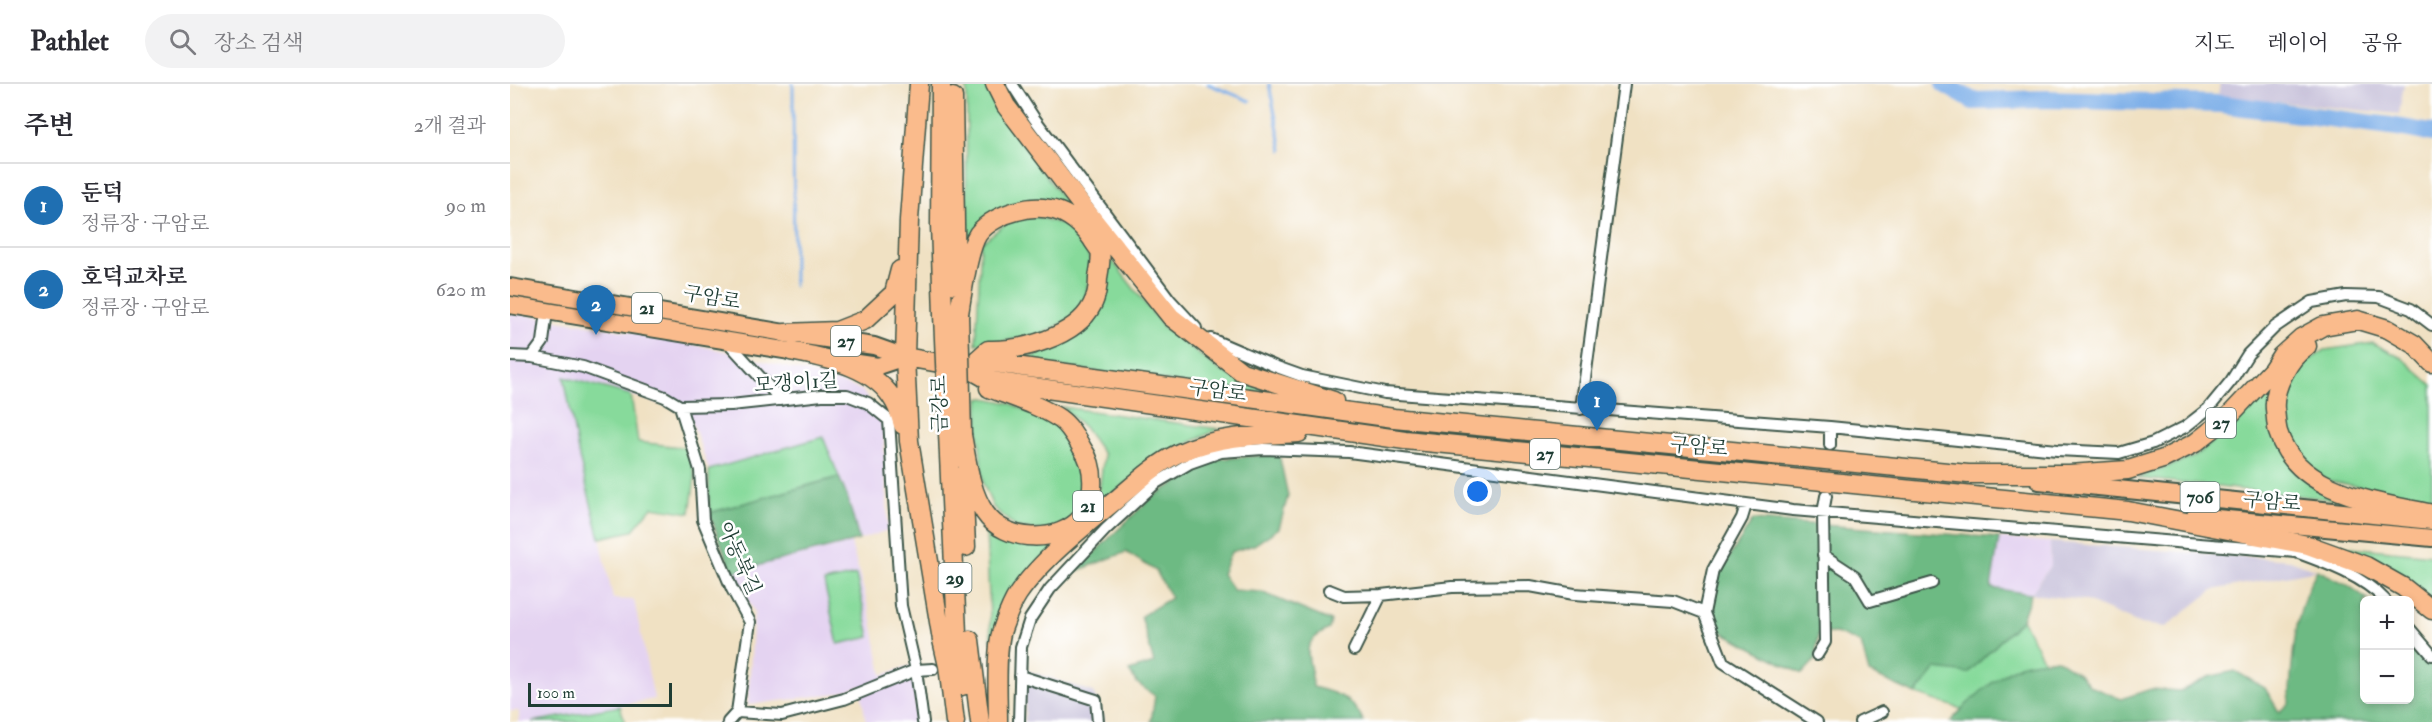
<!DOCTYPE html>
<html lang="ko">
<head>
<meta charset="utf-8">
<style>
	body { margin:0; font-family:"IM FELL Double Pica","Noto Serif KR",serif; background:#f2f2f3; color:#2b2b33 }
	.controls { position:absolute; right:18px; bottom:18px; display:grid; overflow:hidden; border-radius:9px; box-shadow:0 3px 9px #0003 }
	.controls button { width:54px; height:54px; display:grid; place-items:center; padding:0; border:0; border-bottom:2px solid #e1e1e2; background:#fff; color:#2b2b33; font:30px sans-serif }
	.scale { position:absolute; left:18px; bottom:15px; width:144px; box-sizing:border-box; padding-left:6px; border:3px solid #1f3d34; border-top:0; font-size:16px; line-height:21px; white-space:nowrap; color:#1f3d34; -webkit-text-stroke:4px #fff; paint-order:stroke }
	.you { position:absolute; left:968px; top:408px; width:21px; height:21px; margin:-15px; border:4px solid #fff; border-radius:50%; background:#1a73e8; box-shadow:0 0 0 9px #1a73e833 }
	.badge { display:grid; place-items:center; width:39px; height:39px; border-radius:50%; background:#1f6fb2; color:#fff; font-size:20px; font-weight:700 }
	.pin { position:absolute; translate:-50% -50px; filter:drop-shadow(0 2px 3px #0008) }
	.pin::after { content:''; position:absolute; top:32px; width:21px; height:18px; background:inherit; clip-path:polygon(0 0,100% 0,50% 100%) }
	.list { margin:0; padding:0; list-style:none }
	h2 { display:flex; justify-content:space-between; align-items:center; height:78px; margin:0; padding:0 24px; font-size:26px }
	h2 small { font-size:20px; font-weight:400; color:#7c7c81 }
	.list li { display:grid; grid-template-columns:39px 1fr auto; gap:18px; align-items:center; box-sizing:border-box; height:84px; padding:0 24px; border-top:2px solid #e1e1e2 }
	.list b { display:block; font-size:22px; white-space:nowrap }
	.list p { margin:0; font-size:20px; white-space:nowrap; color:#7c7c81 }
	.list em { font-size:20px; font-style:normal; color:#7c7c81 }
	.icon { flex:none; width:33px; height:33px; fill:none; stroke:currentColor; stroke-width:2; stroke-linecap:round; stroke-linejoin:round }
	.map { position:relative; flex:none; width:1922px; height:638px; overflow:hidden }
	header { display:flex; align-items:center; gap:36px; box-sizing:border-box; height:84px; padding:0 30px; background:#fff; border-bottom:2px solid #e1e1e2 }
	header strong { font-size:28px }
	nav { display:flex; gap:33px; margin-inline-start:auto; font-size:21px }
	.search { width:420px; height:54px; background:#f2f2f3; display:flex; align-items:center; gap:15px; box-sizing:border-box; padding:0 21px; border-radius:33px; color:#7c7c81; font-size:22px }
	main { display:flex }
	aside { flex:1; background:#fff }
	.map>svg:first-child { display:block }
</style>
</head>
<body>
<header>
<strong>Pathlet</strong>
<div class="search"><svg class="icon" aria-label="search" viewBox="0 0 24 24"><circle cx="10" cy="10" r="6"/><path d="M15 15l6 6"/></svg>장소 검색</div>
<nav><a>지도</a><a>레이어</a><a>공유</a></nav>
</header>
<main>
<aside>
<h2>주변<small>2개 결과</small></h2>
<ul class="list">
<li><span class="badge">1</span><div><b>둔덕</b><p>정류장 · 구암로</p></div><em>90 m</em></li>
<li><span class="badge">2</span><div><b>호덕교차로</b><p>정류장 · 구암로</p></div><em>620 m</em></li>
</ul>
</aside>
<div class="map">
<svg width="1922" height="638" viewBox="0 0 1922 638">
	<rect width="100%" height="100%" fill="#fff"/>
	<filter id="ink" filterUnits="userSpaceOnUse"><feTurbulence type="fractalNoise" baseFrequency=".0167" numOctaves="2"/><feDisplacementMap in="SourceGraphic" scale="12" xChannelSelector="R" yChannelSelector="G"/><feConvolveMatrix kernelMatrix="1 2 1 2 8 2 1 2 1" color-interpolation-filters="sRGB"/></filter>
	<filter id="wash" filterUnits="userSpaceOnUse"><feTurbulence type="fractalNoise" baseFrequency=".008" numOctaves="4" result="noise"/><feDisplacementMap in="SourceGraphic" scale="24" xChannelSelector="R" yChannelSelector="G"/><feGaussianBlur stdDeviation="1.35" result="paint"/><feColorMatrix in="noise" values="0 0 0 0 0 0 0 0 0 0 0 0 0 0 0 0 0 1.4 0 .05"/><feComposite in="paint" operator="in"/></filter>
	<g filter="url(#wash)">
		<rect width="100%" height="100%" fill="#f0e1c3"/>
		<!-- built -->
		<path fill="#e4d3f1" d="M0 228 127 249 215 267 306 291 352 306 373 339 378 446 349 456 338 415 313 353 199 386 179 329 99 304 54 293 69 373 90 454 103 515 124 516 144 615 22 638H9V627H0Z
			M1489 454 1540 458 1541 480 1521 510 1481 504Z
			M341 459 362 537 372 591 405 580 406 638H356L350 602 329 609 238 621 244 527 222 488Z"/>
		<!-- industrial -->
		<path fill="#c6c0d9" d="M1710 0H1894L1889 30 1708 12Z
			M1540 458 1780 476 1807 486 1703 506 1656 543 1631 540 1574 516 1521 510 1541 480Z
			M516 586 583 608 594 634 593 638H515Z"/>
		<!-- green -->
		<path fill="#87da9b" stroke="#538c68" stroke-width="1.5" d="M457 0H475L505 50 559 123 525 116 456 160Z
			M527 133 559 142 574 158 581 180 575 217 565 232 527 253 466 260 471 159 502 135Z
			M598 171 654 244 711 287 768 312 507 277 535 268 578 240Z
			M1863 259 1892 274 1922 301V417L1815 396 1783 366 1772 335 1782 287 1815 266Z
			M54 293 121 311 128 358 178 364 185 393 180 429 142 423 122 447 90 454 69 373Z
			M1758 310 1786 388 1828 416 1627 394 1686 372Z
			M475 314 500 319 551 344 574 381 572 421 561 436 537 447 507 444 483 423 473 399 468 340 469 315Z
			M552 323 709 345 646 374 587 424 594 371 574 343Z
			M313 353 329 393 199 429V386Z
			M476 448 502 455 554 454 481 556Z
			M1830 462 1922 471V517L1895 494Z
			M346 491 360 553 328 560 314 498Z
			M1512 535 1534 577 1510 581 1451 625 1406 610 1426 585 1459 588Z
			M110 622 115 638H22Z"/>
		<!-- forest -->
		<path fill="#6dba83" stroke="#467c5c" stroke-width="1.5" d="M769 370 778 412 769 444 744 461 721 468 712 490 723 506 751 508 821 537 819 545C785 561 802 572 803 603 828 609 842 614 854 638H641L645 612 627 599 619 587 644 579 631 532 661 514 646 487 616 468 564 488 642 413 706 375Z
			M329 393 338 415 349 456 222 488 199 429Z
			M1243 436 1489 454 1481 504 1521 510 1512 535 1458 589 1426 585 1406 610 1359 589 1351 559 1326 549 1308 550 1305 576 1292 590 1208 546 1202 518 1209 489Z
			M1807 486 1836 500 1859 516H1854V616H1900V557L1922 583V638H1440C1455 620 1488 591 1510 581 1520 577 1535 577 1547 575L1570 590 1580 602 1611 615 1641 605 1671 607 1698 593 1725 587 1755 604 1769 628 1779 619C1783 572 1783 528 1807 486Z"/>
		<g fill="none" stroke-linecap="round" stroke-linejoin="round">
			<!-- stream -->
			<path stroke="#7baee8" stroke-width="3" d="M283 0 284 202
				M698 0 740 17
				M759 0 772 66"/>
			<!-- river -->
			<path stroke="#7baee8" stroke-width="18" d="M1434 0 1463 17 1537 15 1711 20 1881 42 1922 49"/>
		</g>
	</g>
	<g filter="url(#ink)">
		<g fill="none" stroke-linecap="round" stroke-linejoin="round">
			<!-- minor casing -->
			<g stroke="#3e5649" stroke-width="14">
				<path id="minor" d="M502 0 524 34 660 216 686 244
					M701 255 764 282 792 292 875 309 1320 343 1547 366 1609 369 1643 359 1675 343 1698 325 1721 297 1738 270 1765 243 1802 218 1836 212 1869 213 1901 225 1922 241
					M217 257 271 316
					M0 272 22 273 73 283 155 313 170 322 221 321 312 311H337L358 319 379 336 391 522 406 586 413 638
					M22 273 33 258 37 227
					M170 322 190 386 193 436 222 505 240 538 227 628 218 638
					M1071 325 1114 0
					M1320 361V343
					M1236 421 1232 434 1203 486 1194 529 1213 578 1307 638
					M1313 471 1345 492 1360 517 1422 499
					M819 506 834 512 871 511 942 503 1020 502 1064 510 1163 517 1194 529
					M1900 545 1922 571
					M844 566 871 511
					M1307 571 1315 558 1313 429 1316 412
					M510 592 586 616 588 638
					M227 628 272 631 334 615 406 586 423 585
					M509 638 511 563 520 535 540 505 596 445 646 399 680 379 711 368 753 365 839 368 1283 426 1786 468C1816 479 1853 492 1875 516
					M1350 638 1372 628"/>
			</g>
			<!-- primary casing -->
			<g stroke="#3e5649" stroke-width="20">
				<path id="primary" d="M0 203 275 249 364 262 395 273
					M0 221 292 269
					M335 277 368 282 395 273
					M1529 397 1922 437
					M1685 432 1922 454"/>
			</g>
			<!-- trunk casing -->
			<g stroke="#3e5649" stroke-width="21">
				<path id="trunk" d="M409 0 399 136 395 273 399 357 432 556 438 582 445 638
					M431 0 430 140 433 231
					M485 0 496 22 573 123 661 233 732 288 824 317
					M443 13 446 201
					M449 230C452 211 458 165 468 150 477 138 494 130 507 127 538 118 564 129 582 155 584 159 588 163 590 167 592 174 589 186 588 194 588 202 586 214 582 221 566 253 511 267 478 266L459 283
					M275 249 327 247 355 236 384 209 390 186
					M1797 262C1779 274 1763 304 1765 325 1766 332 1766 341 1768 348 1787 410 1868 418 1922 430
					M280 267C316 274 366 282 385 319 389 326 391 334 393 341
					M395 273 458 284 481 297 895 356 1618 427 1798 461 1856 482 1893 503 1922 526
					M458 284 484 279 884 334 1458 390H1559L1618 386 1653 375 1685 359 1717 334 1762 286 1771 272 1791 254 1813 242 1848 236 1878 245 1904 260 1922 279
					M438 349 447 549 452 602
					M452 351C457 377 460 407 475 429 495 459 550 460 572 433 579 424 581 414 582 403 583 389 580 375 572 364 566 354 560 342 550 335 529 321 502 313 479 304
					M453 391 456 463
					M460 556 470 638
					M488 638C488 615 485 563 493 543 497 532 502 519 508 510 531 476 575 441 607 415 626 399 646 380 669 369 706 352 749 351 789 349"/>
			</g>
			<!-- minor -->
			<use href="#minor" stroke="#fff" stroke-width="10"/>
			<!-- primary -->
			<use href="#primary" stroke="#fabb8c" stroke-width="16"/>
			<!-- trunk -->
			<use href="#trunk" stroke="#fabb8c" stroke-width="18"/>
			<!-- trunk-bridge casing -->
			<g stroke="#3e5649" stroke-width="21" stroke-linecap="butt">
				<path id="trunk-bridge" d="M449 230 452 351
					M433 231 438 349"/>
			</g>
			<!-- trunk-bridge -->
			<use href="#trunk-bridge" stroke="#fabb8c" stroke-width="18"/>
		</g>
	</g>
	<g text-anchor="middle" stroke-width="5" stroke-linejoin="round" paint-order="stroke">
		<!-- shield labels -->
		<g fill="#fff" stroke="#627771" stroke-width="1.5">
			<rect x="122" y="209" width="30" height="30" rx="4.5"/>
			<rect x="321" y="242" width="30" height="30" rx="4.5"/>
			<rect x="1696" y="324" width="30" height="30" rx="4.5"/>
			<rect x="1020" y="355" width="30" height="30" rx="4.5"/>
			<rect x="1670.5" y="398" width="39" height="30" rx="4.5"/>
			<rect x="563" y="407" width="30" height="30" rx="4.5"/>
			<rect x="428.5" y="479" width="33" height="30" rx="4.5"/>
		</g>
		<g font-size="18" font-weight="bold" fill="#1f3d34">
			<text x="137" y="230">21</text>
			<text x="336" y="263">27</text>
			<text x="1711" y="345">27</text>
			<text x="1035" y="376">27</text>
			<text x="1690" y="419">706</text>
			<text x="578" y="428">21</text>
			<text x="445" y="500">29</text>
		</g>
		<!-- street labels -->
		<g font-size="20" fill="#1f3d34" stroke="#fff">
			<text transform="translate(202 213) rotate(10)" y="7">구암로</text>
			<text transform="translate(286 298) rotate(-4)" y="7">모갱이1길</text>
			<text transform="translate(708 306) rotate(8)" y="7">구암로</text>
			<text transform="translate(429 320) rotate(-91)" y="7">금강로</text>
			<text transform="translate(1189 362) rotate(5)" y="7">구암로</text>
			<text transform="translate(1762 417) rotate(5)" y="7">구암로</text>
			<text transform="translate(230 474) rotate(66)" y="7">아동북길</text>
		</g>
	</g>
</svg>
<div class="controls">
<button>+</button>
<button>−</button>
</div>
<div class="scale">100 m</div>
<div class="you"></div>
<div class="pin badge" style="left:1087px;top:347px">1</div>
<div class="pin badge" style="left:86px;top:251px">2</div>
</div>
</main>
</body>
</html>
